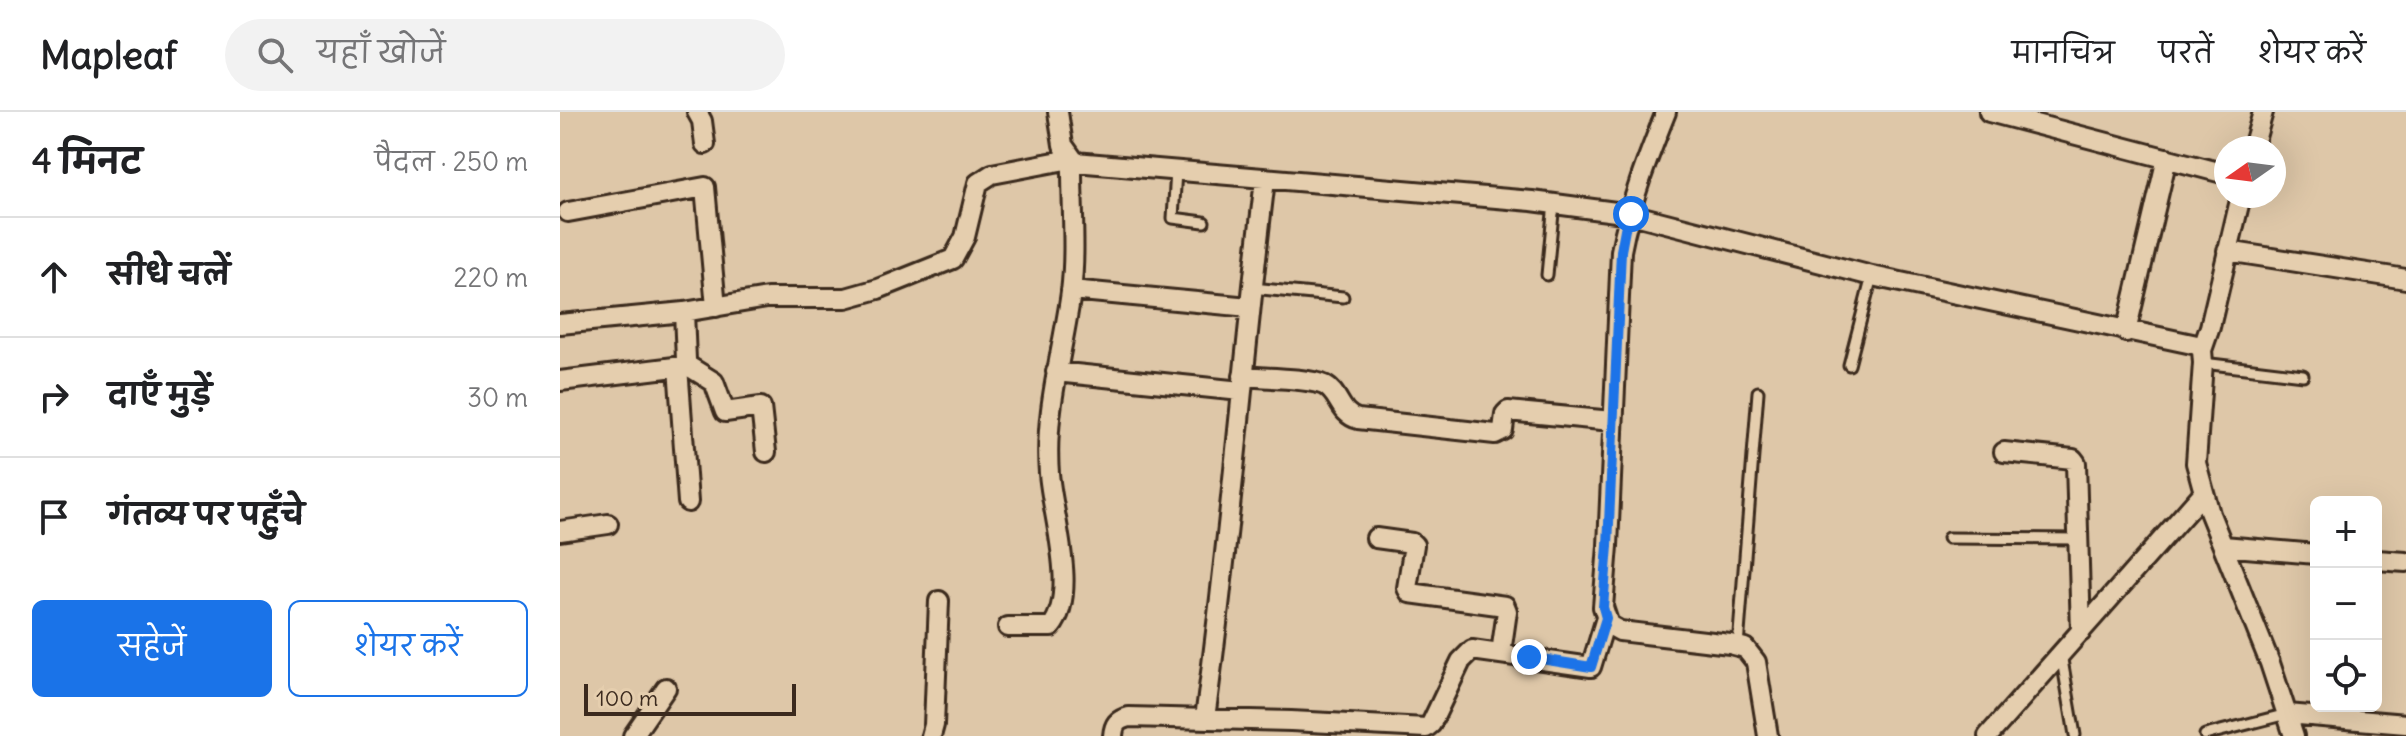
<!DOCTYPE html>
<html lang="hi">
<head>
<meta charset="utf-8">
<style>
	body { margin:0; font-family:Delius,"Playpen Sans Deva",sans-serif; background:#f2f2f2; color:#202124 }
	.controls { position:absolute; right:24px; bottom:24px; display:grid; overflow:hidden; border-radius:12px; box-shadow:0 8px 32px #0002 }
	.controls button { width:72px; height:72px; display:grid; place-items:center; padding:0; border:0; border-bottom:2px solid #e0e0e0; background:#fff; color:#202124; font:40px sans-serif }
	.compass { position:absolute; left:1654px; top:24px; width:72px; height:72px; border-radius:50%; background:#fff; box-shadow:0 8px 32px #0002; rotate:256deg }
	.scale { position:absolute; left:24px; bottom:20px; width:212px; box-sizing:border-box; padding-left:8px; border:4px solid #3b2a1e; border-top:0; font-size:22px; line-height:28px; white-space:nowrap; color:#3b2a1e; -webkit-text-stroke:6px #e5ceae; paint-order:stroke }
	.stop { position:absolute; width:24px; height:24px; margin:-18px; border:6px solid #1a73e8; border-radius:50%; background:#fff }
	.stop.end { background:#1a73e8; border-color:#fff; box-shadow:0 2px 8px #0008 }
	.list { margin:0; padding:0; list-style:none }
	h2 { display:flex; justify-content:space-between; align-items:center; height:104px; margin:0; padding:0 32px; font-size:34px }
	h2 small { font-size:26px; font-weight:400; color:#757577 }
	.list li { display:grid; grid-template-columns:52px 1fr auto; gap:24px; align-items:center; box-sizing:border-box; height:120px; padding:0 32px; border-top:2px solid #e0e0e0 }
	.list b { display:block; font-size:30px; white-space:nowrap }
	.list em { font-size:26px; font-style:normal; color:#757577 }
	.actions { display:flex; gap:16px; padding:24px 32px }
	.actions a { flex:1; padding:18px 0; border:2px solid #1a73e8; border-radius:12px; text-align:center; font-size:28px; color:#1a73e8 }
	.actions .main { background:#1a73e8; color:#fff }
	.icon { flex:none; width:44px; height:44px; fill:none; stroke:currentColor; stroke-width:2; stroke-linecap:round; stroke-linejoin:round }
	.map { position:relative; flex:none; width:1846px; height:624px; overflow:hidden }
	header { display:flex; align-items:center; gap:48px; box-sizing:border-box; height:112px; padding:0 40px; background:#fff; border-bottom:2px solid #e0e0e0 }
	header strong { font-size:38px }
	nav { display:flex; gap:44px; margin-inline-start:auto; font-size:28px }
	.search { width:560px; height:72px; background:#f2f2f2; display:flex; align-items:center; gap:20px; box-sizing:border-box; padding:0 28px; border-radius:44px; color:#757577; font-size:30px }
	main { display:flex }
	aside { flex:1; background:#fff }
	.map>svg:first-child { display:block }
</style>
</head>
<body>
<header>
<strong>Mapleaf</strong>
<div class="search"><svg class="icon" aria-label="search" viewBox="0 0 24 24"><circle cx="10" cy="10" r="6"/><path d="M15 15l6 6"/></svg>यहाँ खोजें</div>
<nav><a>मानचित्र</a><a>परतें</a><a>शेयर करें</a></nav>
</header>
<main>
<aside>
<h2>4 मिनट<small>पैदल · 250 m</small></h2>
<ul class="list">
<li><svg class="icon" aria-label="ahead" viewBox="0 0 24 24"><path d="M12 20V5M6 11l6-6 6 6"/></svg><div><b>सीधे चलें</b></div><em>220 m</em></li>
<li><svg class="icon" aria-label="right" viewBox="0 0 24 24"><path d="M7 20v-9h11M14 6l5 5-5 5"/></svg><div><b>दाएँ मुड़ें</b></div><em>30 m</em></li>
<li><svg class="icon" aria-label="arrive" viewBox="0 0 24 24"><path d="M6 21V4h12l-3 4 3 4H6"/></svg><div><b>गंतव्य पर पहुँचे</b></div></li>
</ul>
<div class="actions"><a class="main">सहेजें</a><a>शेयर करें</a></div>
</aside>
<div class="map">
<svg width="1846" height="624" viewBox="0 0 1846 624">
	<rect width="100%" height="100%" fill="#dec7a8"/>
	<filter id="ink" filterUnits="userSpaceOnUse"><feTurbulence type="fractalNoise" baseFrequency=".0125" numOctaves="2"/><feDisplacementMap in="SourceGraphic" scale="16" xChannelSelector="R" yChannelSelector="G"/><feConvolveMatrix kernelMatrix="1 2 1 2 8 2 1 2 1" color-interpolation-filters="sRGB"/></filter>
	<g filter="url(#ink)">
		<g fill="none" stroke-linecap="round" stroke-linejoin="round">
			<!-- service casing -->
			<g stroke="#3b2a1e" stroke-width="15">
				<path id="service" d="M616 59 613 106 644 110
					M987 163 994 91
					M692 176 783 185
					M1643 251 1743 263
					M1289 253 1312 164
					M1388 426 1518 427
					M1178 534 1198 280
					M1501 542 1515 623
					M1645 623 1727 602"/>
			</g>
			<!-- minor casing -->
			<g stroke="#3b2a1e" stroke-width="24">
				<path id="minor" d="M137 0 142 9 145 32
					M498 0 503 33 515 50 972 89 1071 102 1312 164 1637 233 1642 238 1643 251 1636 351 1650 402 1710 551 1734 624
					M1106 0C1088 45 1070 91 1061 139L1048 434 1043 495 1049 513 1060 519 1170 532 1185 536 1196 550 1208 624
					M1429 0 1666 62
					M1693 36 1703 0
					M8 100 145 75 156 195
					M1667 139 1846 167
					M511 178 689 195
					M0 212 124 200 207 186H286L318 177 393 147 405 125 418 71 432 62 500 49 508 44
					M1566 220 1607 46
					M1642 238 1650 215 1681 84
					M125 252 154 270 165 300 201 295 206 340
					M118 255 128 390
					M496 260 681 279
					M683 264C702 266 749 266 764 273 780 281 779 302 798 307L935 322 943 318 945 302 948 299 1052 309
					M0 269 123 254 126 248 124 200
					M1444 340 1513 347 1516 351 1521 520
					M0 419 48 412
					M816 426 852 431 854 433 847 476 850 481 945 494 947 499 941 541
					M1663 434 1756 442
					M1816 448 1846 450
					M448 515H491C519 481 492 403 489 361 484 300 503 240 511 180 516 140 512 98 512 58L515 50
					M1727 602 1846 612
					M645 606C670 427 683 247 705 68
					M73 624 106 576
					M371 624 374 613 379 489
					M553 624C554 612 557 608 569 605L731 609 866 616 871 612 901 549 912 538 1031 555 1046 506
					M1428 624 1644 380"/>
			</g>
			<!-- service -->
			<use href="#service" stroke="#e5ceae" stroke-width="9"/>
			<!-- minor -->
			<use href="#minor" stroke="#e5ceae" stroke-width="18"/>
		</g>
	</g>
	<g fill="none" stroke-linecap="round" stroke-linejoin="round" filter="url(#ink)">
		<!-- route -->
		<path stroke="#1a73e8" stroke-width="10" d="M969 545 1031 555 1046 506 1043 495 1048 434 1061 139 1066 112 1071 102"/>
	</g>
</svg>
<div class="controls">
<button>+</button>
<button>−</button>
<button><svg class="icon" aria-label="locate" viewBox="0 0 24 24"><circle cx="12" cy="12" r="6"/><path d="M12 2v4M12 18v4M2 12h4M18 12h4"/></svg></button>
</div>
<svg class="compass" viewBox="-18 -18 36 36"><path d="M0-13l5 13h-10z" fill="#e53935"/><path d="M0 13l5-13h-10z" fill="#757577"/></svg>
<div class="scale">100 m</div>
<div class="stop" style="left:1071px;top:102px"></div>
<div class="stop end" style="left:969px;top:545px"></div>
</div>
</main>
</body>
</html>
